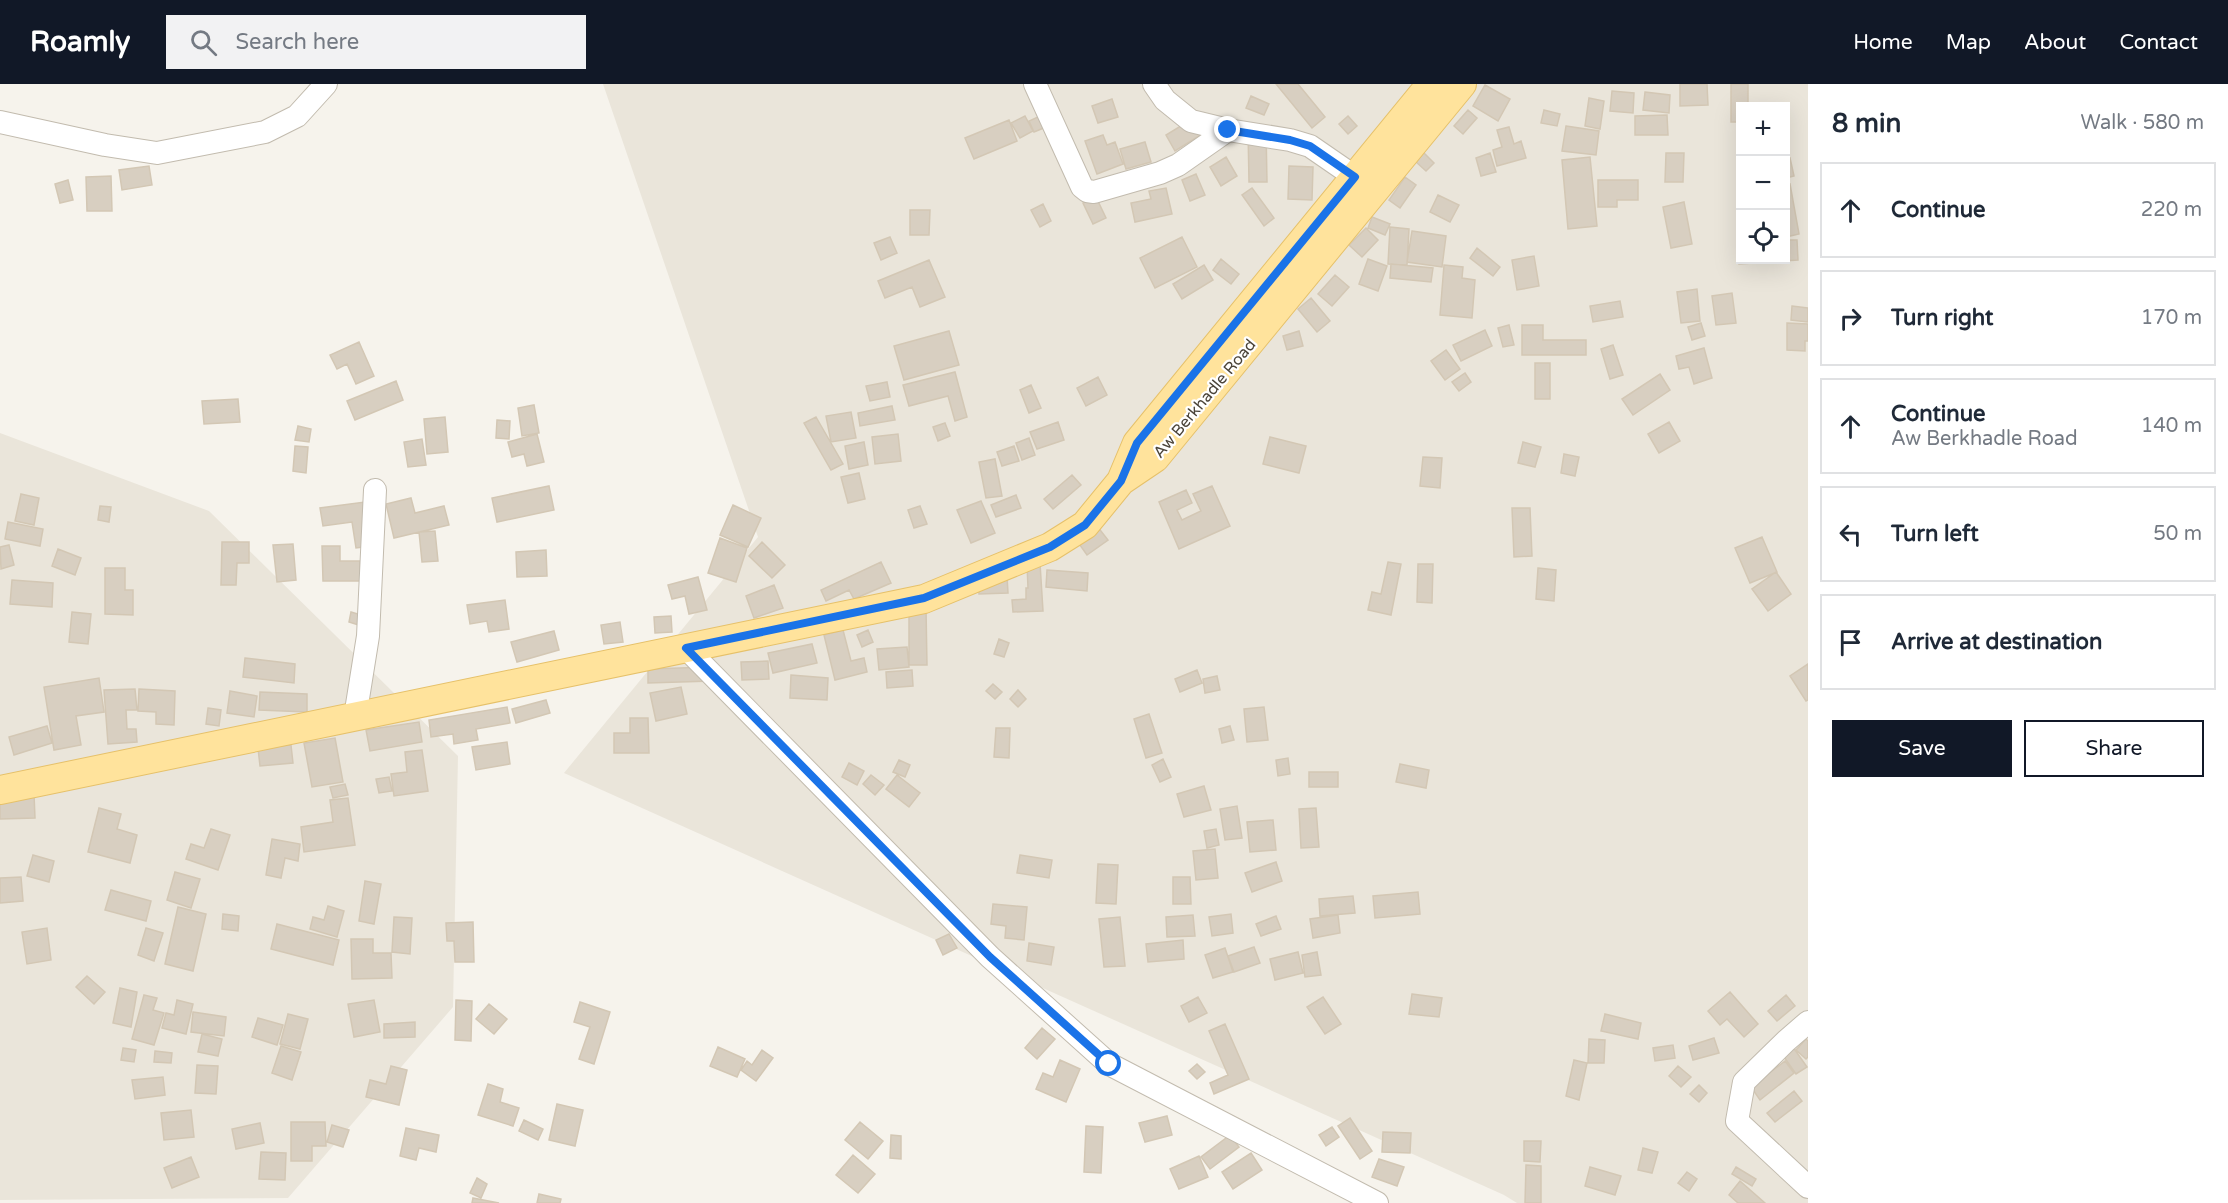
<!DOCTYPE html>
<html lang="en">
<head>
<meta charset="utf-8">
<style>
	body { margin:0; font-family:"Varela Round",sans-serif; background:#f2f2f3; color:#1f2937 }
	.controls { position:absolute; right:18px; top:18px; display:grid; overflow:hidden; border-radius:0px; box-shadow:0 6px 24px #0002 }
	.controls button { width:54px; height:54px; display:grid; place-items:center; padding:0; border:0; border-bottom:2px solid #e0e1e3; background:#fff; color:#1f2937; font:30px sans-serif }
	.stop { position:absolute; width:18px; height:18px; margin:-14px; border:4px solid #1a73e8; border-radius:50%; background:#fff }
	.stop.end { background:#1a73e8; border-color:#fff; box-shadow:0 2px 6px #0008 }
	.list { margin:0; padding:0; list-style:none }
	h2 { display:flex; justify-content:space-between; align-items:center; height:78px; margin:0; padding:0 24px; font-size:26px }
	h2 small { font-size:20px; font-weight:400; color:#747a83 }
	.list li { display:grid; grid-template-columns:39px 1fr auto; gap:18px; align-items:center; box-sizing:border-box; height:96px; margin:0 12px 12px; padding:0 12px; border:2px solid #e0e1e3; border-radius:0px }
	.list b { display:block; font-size:22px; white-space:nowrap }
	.list p { margin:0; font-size:20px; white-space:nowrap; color:#747a83 }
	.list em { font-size:20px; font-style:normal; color:#747a83 }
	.actions { display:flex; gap:12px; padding:18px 24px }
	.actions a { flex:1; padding:14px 0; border:2px solid #111827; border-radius:0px; text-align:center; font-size:21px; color:#111827 }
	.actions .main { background:#111827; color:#fff }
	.icon { flex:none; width:33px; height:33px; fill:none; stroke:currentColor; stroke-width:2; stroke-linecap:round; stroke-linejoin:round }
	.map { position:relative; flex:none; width:1808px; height:1119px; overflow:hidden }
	header { display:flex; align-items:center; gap:36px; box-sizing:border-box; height:84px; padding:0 30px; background:#111827; color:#fff }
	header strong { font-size:28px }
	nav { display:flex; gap:33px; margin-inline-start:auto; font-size:21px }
	.search { width:420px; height:54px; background:#f2f2f3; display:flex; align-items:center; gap:15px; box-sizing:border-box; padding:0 21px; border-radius:0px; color:#747a83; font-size:22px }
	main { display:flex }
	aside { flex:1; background:#fff }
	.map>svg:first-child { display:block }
</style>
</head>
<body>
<header>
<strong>Roamly</strong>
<div class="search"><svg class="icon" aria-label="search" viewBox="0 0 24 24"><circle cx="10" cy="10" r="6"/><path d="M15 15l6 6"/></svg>Search here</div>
<nav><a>Home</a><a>Map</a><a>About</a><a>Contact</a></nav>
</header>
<main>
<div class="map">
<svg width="1808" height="1119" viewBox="0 0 1808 1119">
	<rect width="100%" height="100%" fill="#f6f3ec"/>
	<!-- residential -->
	<path fill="#eae5da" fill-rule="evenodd" d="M603 0H1808V1119H1517L1504 1111 564 689 758 453ZM1740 22H1786V176H1740Z
		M0 349 209 427 458 672 453 923 288 1114 0 1116Z"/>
	<!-- building -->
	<path fill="#d8cfc1" stroke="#d3c7b4" stroke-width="1.5" d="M1276 0H1298L1325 33 1312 44Z
		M1680 0H1707L1708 21 1680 22Z
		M1731 0H1748V22H1740V38H1731Z
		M1485 1 1510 15 1498 37 1473 22Z
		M1612 7 1634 9 1633 29 1610 27Z
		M1645 8 1670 11 1669 29 1643 26Z
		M1251 12 1269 20 1264 31 1246 24Z
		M1589 14 1604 17 1600 45 1585 42Z
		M1112 15 1118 33 1098 39 1092 22Z
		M1468 26 1477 34 1463 50 1454 42Z
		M1544 26 1560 30 1557 42 1541 39Z
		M1051 27 1056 39 1034 48 1029 37Z
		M1667 31 1668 51H1635V32Z
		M1025 32 1033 47 1020 54 1011 39Z
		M1197 32 1207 47 1175 67 1166 51Z
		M1348 32 1357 42 1348 50 1339 40Z
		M1009 36 1017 57 974 75 965 54Z
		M1566 42 1599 47 1596 71 1562 67Z
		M1509 43 1514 60 1521 57 1526 74 1497 82 1493 66 1502 63 1497 46Z
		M1248 45H1266L1267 98H1249Z
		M1103 51 1107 61 1115 58 1123 80 1097 90 1085 57Z
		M1145 58 1151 78 1126 85 1120 65Z
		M1423 68 1434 79 1426 87 1415 77Z
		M1490 69 1496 88 1481 92 1476 74Z
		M1666 69H1684L1683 98H1665Z
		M1226 73 1237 92 1221 102 1210 83Z
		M1590 73 1597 142 1568 145 1562 76Z
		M1790 74 1794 92 1786 94V75Z
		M149 82 152 101 122 106 119 86Z
		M1289 82 1313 83 1312 116 1288 115Z
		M1196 90 1205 111 1190 117 1182 96Z
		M111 92 112 127H87L86 93Z
		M1405 93 1416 101 1400 124 1389 116Z
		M68 96 73 116 60 119 55 100Z
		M1598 96H1638V116H1617V123H1598Z
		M1790 100 1799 150 1786 153V101Z
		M1166 104 1172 130 1135 138 1131 119 1151 115 1149 107Z
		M1252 104 1274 134 1264 142 1242 111Z
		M1438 111 1459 121 1450 138 1430 128Z
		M1096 113 1106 134 1093 140 1083 119Z
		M1684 118 1692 160 1671 164 1663 123Z
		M1043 120 1051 137 1040 143 1031 126Z
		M910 126H930L929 151H910Z
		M1372 133 1390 140 1385 151 1368 144Z
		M1390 143 1409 145 1407 181 1388 180Z
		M1366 144 1378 156 1362 173 1349 161Z
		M1412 147 1446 152 1442 183 1407 178Z
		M890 153 897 169 881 176 874 159Z
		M1182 153 1197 183 1155 204 1140 174Z
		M1786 156H1797L1798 176 1739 180 1737 160H1740V176H1786Z
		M1477 164 1500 183 1493 192 1470 174Z
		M1534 172 1539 202 1517 206 1512 176Z
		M1221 175 1239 190 1231 200 1213 186Z
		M1368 175 1387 182 1378 207 1359 200Z
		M929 176 945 213 920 223 912 203 885 214 878 197Z
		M1391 180 1433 184 1431 198 1390 194Z
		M1204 181 1213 196 1182 215 1173 200Z
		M1444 181 1463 183 1462 194 1475 196 1472 234 1440 231Z
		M1335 191 1349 203 1332 222 1318 210Z
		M1697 205 1700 237 1681 239 1677 208Z
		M1732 209 1736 239 1716 241 1712 212Z
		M1311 214 1330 237 1317 248 1298 225Z
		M1620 217 1623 233 1593 238 1590 222Z
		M1792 222 1808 224V238L1791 236Z
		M1701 239 1705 252 1692 256 1688 243Z
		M1787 239 1808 240V257H1805V267L1787 266Z
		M1509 241 1514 261 1503 263 1498 244Z
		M1522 241H1543V256H1586V271H1522Z
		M1485 246 1492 262 1461 277 1453 261Z
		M949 247 959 281 904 296 894 262Z
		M1299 247 1303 262 1287 266 1283 252Z
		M359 258 374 292 356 300 347 280 337 285 330 271Z
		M1613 261 1623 291 1610 295 1601 265Z
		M1704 264 1712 294 1694 300 1689 283 1679 285 1676 272Z
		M1446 266 1460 285 1445 296 1431 277Z
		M1535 279H1550V315H1535Z
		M955 288 967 333 955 337 948 312 909 322 903 301Z
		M1465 289 1471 298 1459 307 1452 298Z
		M1660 290 1670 306 1633 331 1622 315Z
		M1098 293 1107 311 1086 322 1077 304Z
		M396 297 403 316 355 336 347 317Z
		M887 298 890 313 870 317 866 302Z
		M1031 301 1041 324 1029 329 1020 306Z
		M238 315 240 338 204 340 202 317Z
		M534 321 539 349 522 352 518 324Z
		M892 322 895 336 860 342 858 329Z
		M851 328 856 354 831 358 826 332Z
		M445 333 448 368 427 370 424 335Z
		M816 333 843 380 831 386 804 339Z
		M497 336 510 337 509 355 496 354Z
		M1058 338 1064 356 1037 365 1030 348Z
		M1669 338 1680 357 1659 369 1648 350Z
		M945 339 950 352 938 357 933 343Z
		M298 342 311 345 309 358 295 356Z
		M537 350 544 378 527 382 524 370 512 373 508 358Z
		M898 350 901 377 875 380 872 353Z
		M1270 353 1306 362 1299 389 1263 380Z
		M1029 354 1035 371 1022 376 1016 359Z
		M422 355 426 381 408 383 404 358Z
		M864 358 868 381 849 385 845 362Z
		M1523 358 1541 363 1535 383 1518 379Z
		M295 362 308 363 306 389 293 387Z
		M1014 362 1019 377 1002 382 997 368Z
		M1564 370 1579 373 1575 392 1561 389Z
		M1423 373 1442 374 1440 404 1420 402Z
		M995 375 1002 412 986 414 979 378Z
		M859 389 865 415 848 419 841 393Z
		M1072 391 1081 401 1053 425 1044 415Z
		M549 402 554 426 497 438 492 414Z
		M1212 402 1230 442 1179 465 1159 418 1186 406 1192 419 1177 426 1182 436 1201 427 1193 410Z
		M21 410 39 414 34 441 15 437Z
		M1016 411 1021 424 996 433 991 421Z
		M411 414 415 429 444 422 449 441 394 454 386 420Z
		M981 417 995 449 971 459 957 426Z
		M365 418 371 462 356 464 352 438 323 442 320 424Z
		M733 421 761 434 748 463 720 451Z
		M100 422 111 423 109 438 98 436Z
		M920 422 927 440 914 444 908 426Z
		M1512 424H1530L1532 472 1514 473Z
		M8 438 43 445 40 462 5 455Z
		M1097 442 1108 456 1087 471 1077 457Z
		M435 447 438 477 422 478 419 448Z
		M1762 453 1777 488 1750 499 1735 464Z
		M720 454 747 464 736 498 708 489Z
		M222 458H249V479H237L236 501H221Z
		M762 458 785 481 772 494 749 472Z
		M293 460 296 496 277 498 273 461Z
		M9 461 14 481 1 485 0 463Z
		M322 462H340V477H360V497H323Z
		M58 465 81 474 75 491 52 482Z
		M546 466 547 492 517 493 516 468Z
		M881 478 891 499 854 515 849 506 826 517 821 506Z
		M1388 478 1401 480 1391 531 1368 526 1372 508 1381 510Z
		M1040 479 1043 527 1013 528 1012 516 1026 515V504H1028L1027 480Z
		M1418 480H1433L1432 519 1417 518Z
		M105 484H125V506H133V531L105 530Z
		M1538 484 1556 486 1554 517 1536 515Z
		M1047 486 1088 489 1087 507 1046 503Z
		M1776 488 1791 510 1768 527 1752 505Z
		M1007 492 1008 509 979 510 978 493Z
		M698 493 707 526 689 530 685 512 672 515 668 501Z
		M12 496 53 499 52 523 10 520Z
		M774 501 783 524 754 534 746 512Z
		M505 516 509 545 489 548 487 537 470 540 467 521Z
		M909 524H926L927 581H909Z
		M72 528 91 530 88 560 69 558Z
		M351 528 368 533 365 543 349 538Z
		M671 532 672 548 655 549 654 533Z
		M620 538 623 558 604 560 601 541Z
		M843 546 851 577 864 574 867 588 835 596 824 551Z
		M868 546 873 558 862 563 857 551Z
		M554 547 559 566 517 578 511 558Z
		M999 555 1009 559 1004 573 994 570Z
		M812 560 817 579 773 589 768 569Z
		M907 563 909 583 879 586 877 565Z
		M245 574 295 580 294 599 243 593Z
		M768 577 769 595 742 596 741 578Z
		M1808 580V616L1806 617 1790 592Z
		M711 583 712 597 648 599V585Z
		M912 586 913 602 887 604 886 588Z
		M1197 586 1202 599 1180 608 1175 595Z
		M791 591 828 594 827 616 790 614Z
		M1217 592 1220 606 1205 609 1203 595Z
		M99 594 104 628 76 632 81 661 54 666 44 603Z
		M993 600 1002 608 995 615 986 607Z
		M681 603 687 630 656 637 650 609Z
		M135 605 137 626H126L127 645H136L137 658 108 660 104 606Z
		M139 605 175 607 174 641 156 640V628L138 627Z
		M1018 606 1026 615 1018 623 1010 615Z
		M230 607 257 612 254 633 227 629Z
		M260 608 307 610V628L259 626Z
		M546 616 550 629 516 639 512 625Z
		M507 623 510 639 476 645 478 656 454 660 453 650 431 653 429 636Z
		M1264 623 1268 656 1247 658 1244 625Z
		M208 624 221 626 219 642 206 640Z
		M1149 630 1162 669 1146 674 1134 635Z
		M630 634H648L649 669H614V649H630Z
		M419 638 422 658 370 667 366 646Z
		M47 642 52 659 14 671 9 653Z
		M1230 642 1234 656 1222 659 1219 645Z
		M996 644H1010L1009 674 994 673Z
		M335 654 343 698 312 703 304 659Z
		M507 658 510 680 476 686 472 663Z
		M291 661 293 679 260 682 258 664Z
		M422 666 428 707 394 712 391 690 407 688 405 668Z
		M1288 674 1290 690 1278 692 1276 676Z
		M1163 675 1171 693 1160 698 1152 681Z
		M899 676 910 681 905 693 893 688Z
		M849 679 864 687 857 701 842 693Z
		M1400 680 1429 686 1426 704 1396 698Z
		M1309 688H1338V703H1309Z
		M871 691 884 701 875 711 863 700Z
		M897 691 920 709 909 723 886 705Z
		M389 693 392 707 379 709 376 695Z
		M345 700 348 711 333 714 330 703Z
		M1204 702 1211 726 1184 733 1177 710Z
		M34 710 35 734 0 735V712Z
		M348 714 355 761 304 768 301 743 333 738 330 716Z
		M1237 722 1242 754 1225 756 1220 725Z
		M99 724 121 730 117 745 137 751 130 779 88 768Z
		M1316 724 1319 763 1301 764 1299 725Z
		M1273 736 1276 766 1250 768 1247 738Z
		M211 745 230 751 218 786 186 775 191 760 204 764Z
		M1216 745 1219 761 1207 764 1204 747Z
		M272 755 300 760 298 777 285 774 281 794 266 791Z
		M1215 765 1218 794 1196 796 1193 767Z
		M33 771 54 777 49 798 27 792Z
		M1020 771 1052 776 1049 794 1017 789Z
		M1276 778 1282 797 1252 808 1245 789Z
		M1098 780 1118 781 1116 820 1096 819Z
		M175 788 200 795 191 824 167 816Z
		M21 793 23 817 0 819V794Z
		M1173 793H1190L1191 820H1173Z
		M365 797 381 800 374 840 359 837Z
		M111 806 151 817 146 837 105 826Z
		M1418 808 1420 830 1375 834 1373 812Z
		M1353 812 1355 829 1320 832 1319 815Z
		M993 820 1027 823 1024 856 1005 854 1006 842 991 840Z
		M328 822 344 827 337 853 310 845 313 833 324 836Z
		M178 823 206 830 193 887 165 880Z
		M223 830 239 832 238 847 222 845Z
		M1231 830 1233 849 1212 852 1209 833Z
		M1193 831 1195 852 1167 853 1166 833Z
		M1338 831 1340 849 1313 854 1310 835Z
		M1276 832 1281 845 1261 852 1256 840Z
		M394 833 412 834 410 870 392 868Z
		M1120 833 1125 882 1104 883 1099 835Z
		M473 838 474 878H455L454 857H447L446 839Z
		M277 840 339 856 333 881 271 865Z
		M47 844 51 876 27 880 22 848Z
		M146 844 163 849 154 877 138 871Z
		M949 850 957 864 943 871 936 856Z
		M351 855H373V869H391L392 894 352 895Z
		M1183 856 1184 875 1148 878 1146 860Z
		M1029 859 1054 863 1051 881 1027 877Z
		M1254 863 1260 879 1234 888 1228 872Z
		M1225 864 1233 888 1213 894 1205 871Z
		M1298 868 1303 889 1275 896 1270 875Z
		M1317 868 1321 891 1305 893 1302 871Z
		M87 892 105 908 94 920 76 903Z
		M120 904 137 908 131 943 113 939Z
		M1730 908 1758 940 1744 953 1727 935 1720 941 1708 927Z
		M1412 910 1442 914 1439 933 1409 930Z
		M144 911 157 914 153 926 164 929 154 961 132 955Z
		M1786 911 1795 922 1777 937 1768 927Z
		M1198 913 1207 929 1189 938 1181 922Z
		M1323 913 1341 940 1325 950 1307 923Z
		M177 916 193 920 186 950 162 944 166 929 174 931Z
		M374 916 380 948 354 953 348 920Z
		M456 916 472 917 471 957 455 956Z
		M580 918 610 928 594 980 579 975 590 943 574 938Z
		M489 920 507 935 494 950 476 935Z
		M193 928 226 933 224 952 191 948Z
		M288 930 308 935 300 965 280 960Z
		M1605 930 1641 939 1638 955 1601 947Z
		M258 934 283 941 277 961 252 953Z
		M415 938V953L384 954V940Z
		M1225 940 1249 995 1214 1010 1210 999 1228 991 1209 947Z
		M1042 944 1055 955 1037 975 1025 964Z
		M202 950 222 955 218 972 198 968Z
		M1785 952 1807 983 1796 990 1775 960Z
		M1714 954 1719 969 1693 976 1689 962Z
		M1589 955 1605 956 1604 979H1588Z
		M1806 955 1808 957V973L1806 975 1796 966Z
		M1673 961 1675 974 1655 977 1653 964Z
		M281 962 301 968 292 996 272 989Z
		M718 963 745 975 737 993 710 982Z
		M123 964 136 966 134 978 121 976Z
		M762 966 773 974 756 997 741 986 747 977 752 981Z
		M155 967 172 969 171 979 154 978Z
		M1060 976 1080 985 1066 1018 1036 1005 1043 989 1053 993Z
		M1574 976 1587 979 1579 1016 1566 1012Z
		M1785 977 1794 989 1760 1016 1751 1003Z
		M1197 980 1205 988 1197 995 1189 987Z
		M197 981 218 982 216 1010 195 1009Z
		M391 982 407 986 399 1021 366 1013 370 996 386 1000Z
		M1678 982 1691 993 1681 1003 1669 992Z
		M163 993 165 1011 135 1015 132 996Z
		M488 1000 503 1005 500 1018 519 1024 513 1042 478 1031Z
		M1699 1001 1707 1009 1699 1018 1690 1010Z
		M1794 1007 1802 1017 1775 1038 1767 1029Z
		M557 1020 583 1026 575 1062 549 1056Z
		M191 1026 194 1053 164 1056 161 1029Z
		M1167 1032 1172 1051 1145 1058 1139 1039Z
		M1350 1034 1372 1067 1360 1075 1338 1042Z
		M524 1036 543 1045 538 1056 519 1047Z
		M291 1038H325L326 1062H312V1077H291Z
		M860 1038 883 1057 868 1075 845 1056Z
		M260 1039 264 1059 236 1065 232 1045Z
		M332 1041 349 1046 343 1063 327 1058Z
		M1086 1042 1103 1043 1101 1089 1084 1088Z
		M1332 1043 1339 1053 1326 1062 1319 1051Z
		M406 1044 439 1051 436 1068 419 1064 416 1076 400 1072Z
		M1383 1048 1411 1049 1410 1069 1382 1068Z
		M891 1051 901 1052V1075L890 1074Z
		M1230 1051 1239 1063 1210 1085 1201 1073Z
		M1524 1057H1541L1540 1078 1524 1077Z
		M1643 1064 1658 1068 1652 1089 1638 1086Z
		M261 1068 286 1069 285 1096 259 1095Z
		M1251 1069 1262 1086 1233 1105 1222 1088Z
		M853 1071 875 1090 858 1109 836 1091Z
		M1199 1072 1208 1093 1179 1105 1170 1085Z
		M191 1073 199 1093 172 1104 164 1084Z
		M1379 1075 1404 1083 1397 1102 1372 1093Z
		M1526 1081 1541 1082V1119H1525Z
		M1590 1083 1621 1092 1615 1111 1585 1102Z
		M1736 1083 1756 1095 1752 1102 1732 1090Z
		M1687 1088 1697 1095 1689 1107 1678 1099Z
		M477 1094 487 1100 481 1114 470 1109Z
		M1740 1097 1765 1119H1738L1729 1111Z
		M539 1110 561 1115 560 1119H537Z
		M473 1114 499 1119H472Z"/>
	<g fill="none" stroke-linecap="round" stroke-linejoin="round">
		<!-- minor casing -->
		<g stroke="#c2bbae" stroke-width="24">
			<path id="minor" d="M1035 0 1082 103 1087 107 1094 108 1160 89 1178 81 1228 46
				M1154 0 1165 16 1191 37 1228 46 1290 56 1310 62 1355 93
				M0 38 105 61 157 69 265 48 297 32 326 0
				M686 564 990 873 1109 980 1377 1119
				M355 633 368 552 375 406
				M1808 938 1786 957 1744 998 1737 1037 1808 1103"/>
		</g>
		<!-- major casing -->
		<g stroke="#e6c16a" stroke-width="30">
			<path id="major" d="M1121 397 1137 359 1431 0
				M0 706 924 515 1050 463 1085 441 1121 397 1155 374 1462 0"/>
		</g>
		<!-- minor -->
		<use href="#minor" stroke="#fff" stroke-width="22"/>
		<!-- major -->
		<use href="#major" stroke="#ffe39c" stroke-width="28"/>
	</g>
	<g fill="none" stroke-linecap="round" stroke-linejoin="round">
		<!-- route -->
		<path stroke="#1a73e8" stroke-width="8" d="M1109 980 990 873 686 564 924 514 1050 463 1085 441 1121 397 1137 359 1355 93 1310 62 1290 56 1228 46"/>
	</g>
	<g text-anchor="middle" stroke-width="4.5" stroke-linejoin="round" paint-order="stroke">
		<!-- street labels -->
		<g font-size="16" fill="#4b4439" stroke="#fff">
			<text transform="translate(1204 314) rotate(-50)" y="6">Aw Berkhadle Road</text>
		</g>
	</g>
</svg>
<div class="controls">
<button>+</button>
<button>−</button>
<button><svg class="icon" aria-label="locate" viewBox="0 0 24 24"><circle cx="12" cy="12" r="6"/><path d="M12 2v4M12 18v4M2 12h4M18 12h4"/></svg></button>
</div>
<div class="stop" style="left:1109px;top:980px"></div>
<div class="stop end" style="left:1228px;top:46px"></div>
</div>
<aside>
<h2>8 min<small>Walk · 580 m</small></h2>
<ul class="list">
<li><svg class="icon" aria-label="ahead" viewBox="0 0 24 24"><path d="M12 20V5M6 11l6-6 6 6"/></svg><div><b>Continue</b></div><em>220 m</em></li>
<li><svg class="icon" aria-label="right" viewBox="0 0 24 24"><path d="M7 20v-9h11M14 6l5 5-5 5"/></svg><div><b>Turn right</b></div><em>170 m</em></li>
<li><svg class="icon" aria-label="ahead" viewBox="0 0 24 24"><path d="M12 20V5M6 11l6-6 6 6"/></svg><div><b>Continue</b><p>Aw Berkhadle Road</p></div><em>140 m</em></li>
<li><svg class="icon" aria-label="left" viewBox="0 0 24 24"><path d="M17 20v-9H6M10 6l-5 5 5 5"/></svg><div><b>Turn left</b></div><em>50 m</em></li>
<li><svg class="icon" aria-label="arrive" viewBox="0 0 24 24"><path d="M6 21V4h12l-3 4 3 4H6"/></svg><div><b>Arrive at destination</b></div></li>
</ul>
<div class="actions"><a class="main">Save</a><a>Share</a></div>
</aside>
</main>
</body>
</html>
